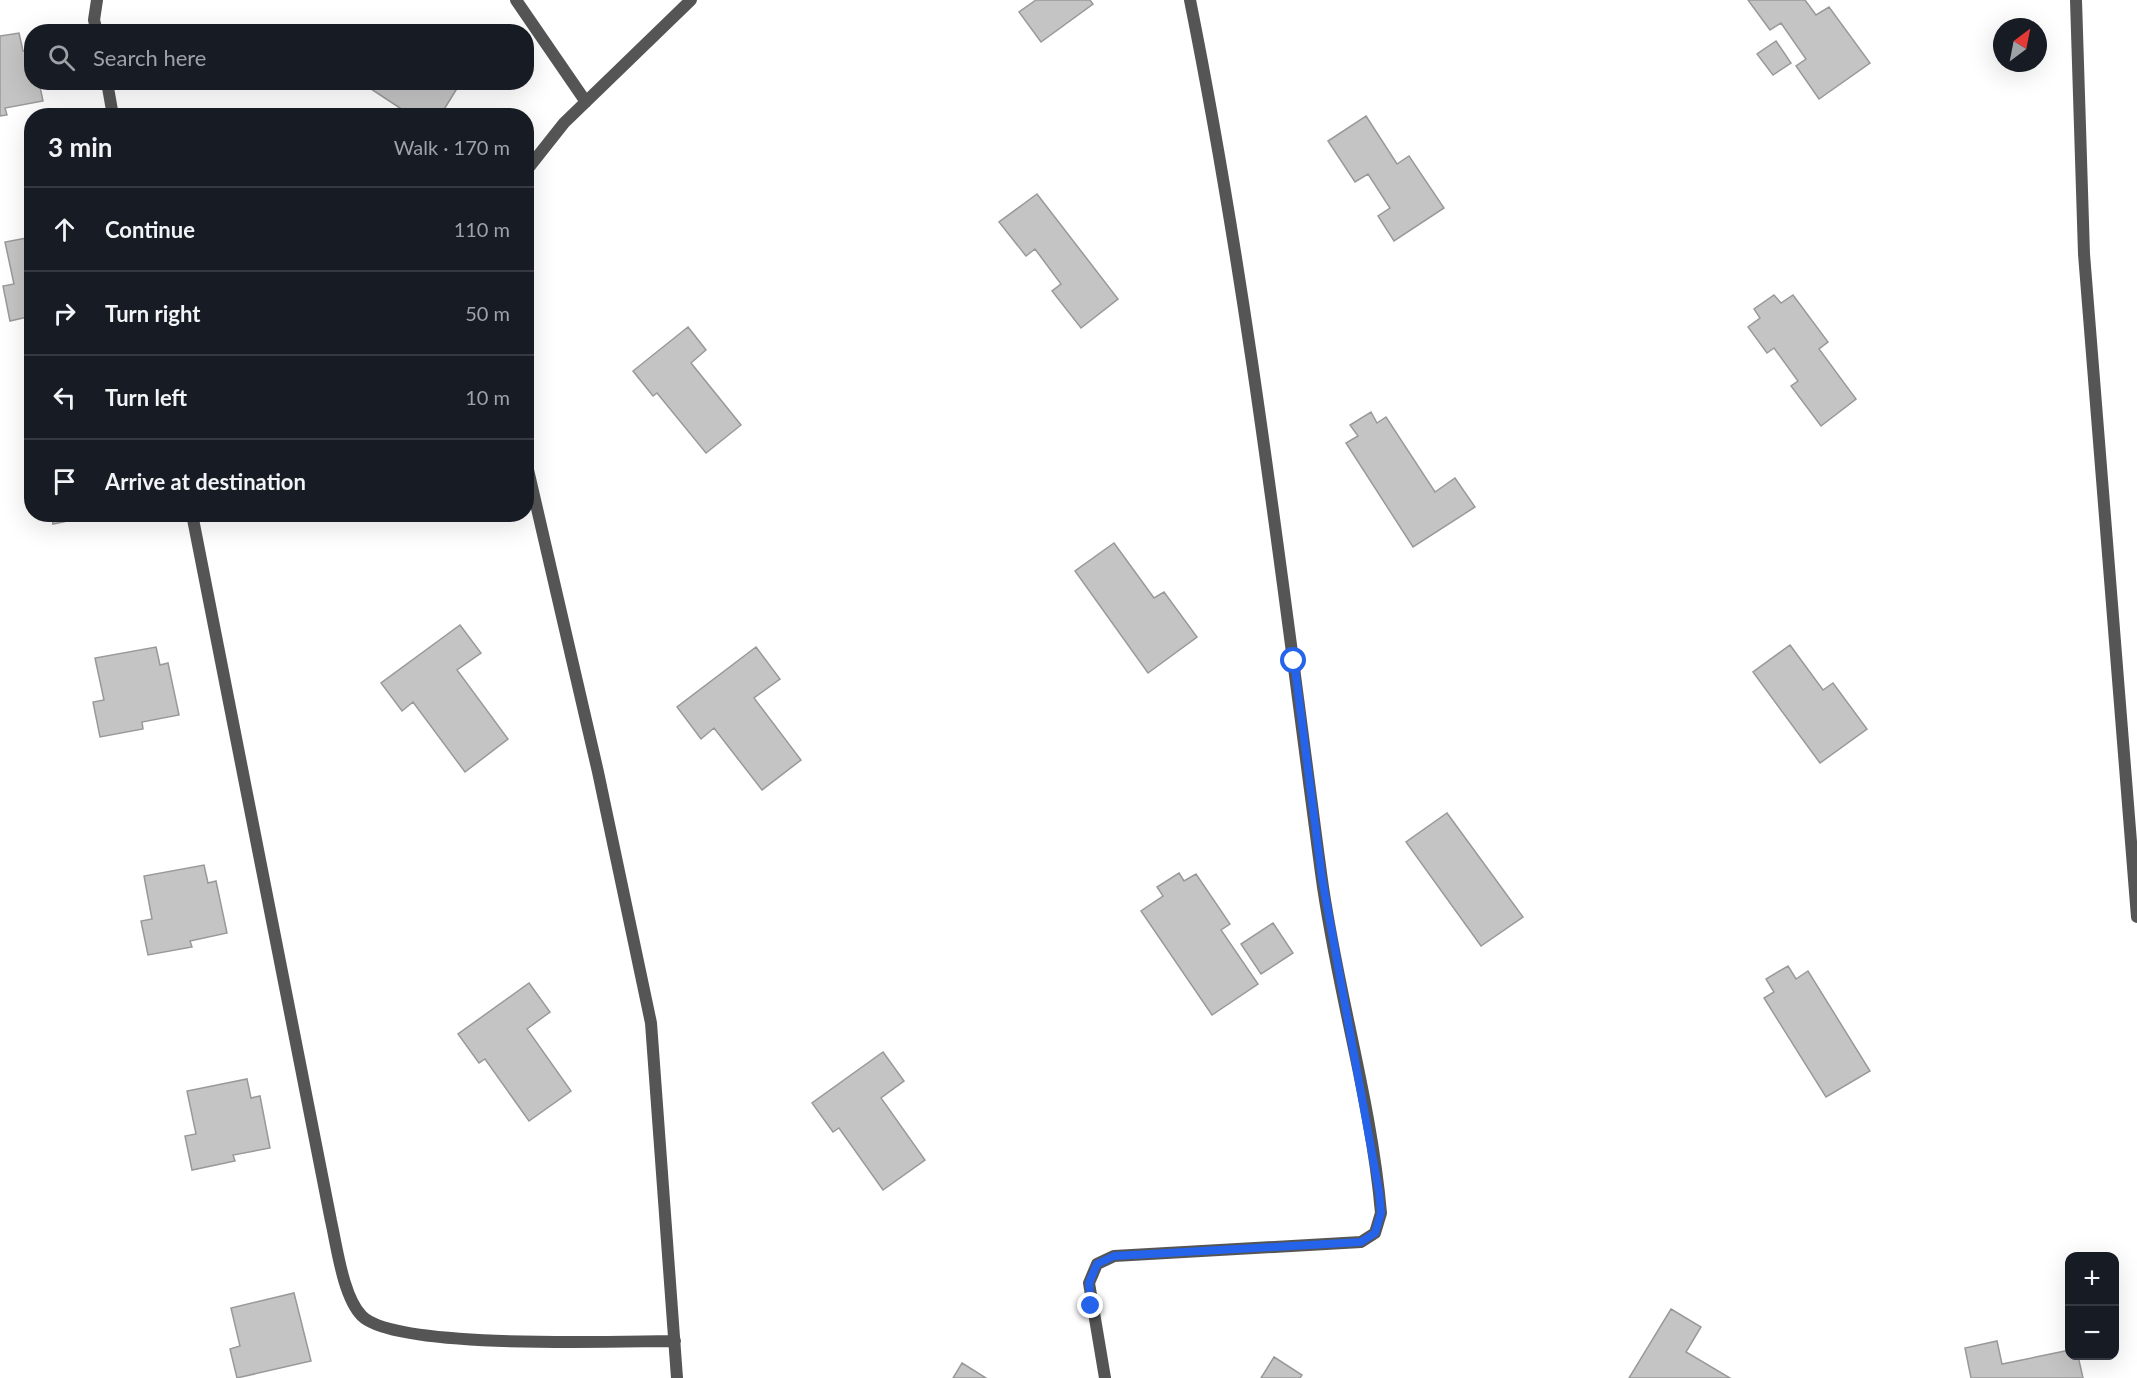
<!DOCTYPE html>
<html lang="en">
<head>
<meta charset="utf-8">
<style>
	body { margin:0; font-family:Lato,sans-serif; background:#242831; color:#f1f3f6 }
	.controls { position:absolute; right:18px; bottom:18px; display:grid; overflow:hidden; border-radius:12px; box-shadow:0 6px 24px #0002 }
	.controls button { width:54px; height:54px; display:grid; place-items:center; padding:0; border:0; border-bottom:2px solid #363941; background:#171b24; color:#f1f3f6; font:30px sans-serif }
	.compass { position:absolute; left:1993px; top:18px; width:54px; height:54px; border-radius:50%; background:#171b24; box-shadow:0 6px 24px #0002; rotate:32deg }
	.stop { position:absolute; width:18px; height:18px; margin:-14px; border:4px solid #2563eb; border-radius:50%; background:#fff }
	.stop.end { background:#2563eb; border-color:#fff; box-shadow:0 2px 6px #0008 }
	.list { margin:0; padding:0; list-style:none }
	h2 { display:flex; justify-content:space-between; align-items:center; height:78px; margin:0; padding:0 24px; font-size:26px }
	h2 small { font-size:20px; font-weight:400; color:#9ea1a6 }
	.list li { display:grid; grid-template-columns:39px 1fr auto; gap:18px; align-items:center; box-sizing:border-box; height:84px; padding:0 24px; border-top:2px solid #363941 }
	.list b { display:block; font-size:22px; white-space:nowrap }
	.list em { font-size:20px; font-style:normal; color:#9ea1a6 }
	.icon { flex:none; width:33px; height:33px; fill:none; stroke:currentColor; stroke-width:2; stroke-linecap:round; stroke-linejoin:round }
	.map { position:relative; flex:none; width:2137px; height:1378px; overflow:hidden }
	.search { position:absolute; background:#171b24; box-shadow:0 6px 24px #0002; left:24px; top:24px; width:510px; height:66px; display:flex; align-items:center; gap:15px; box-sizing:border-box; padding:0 21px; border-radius:24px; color:#9ea1a6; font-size:22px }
	.panel { position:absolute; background:#171b24; box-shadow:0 6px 24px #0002; left:24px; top:108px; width:510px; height:414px; border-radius:24px }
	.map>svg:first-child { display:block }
</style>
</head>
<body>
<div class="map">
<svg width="2137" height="1378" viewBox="0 0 2137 1378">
	<rect width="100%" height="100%" fill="#fff"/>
	<!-- building -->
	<path fill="#c4c4c4" stroke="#999" stroke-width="1.5" d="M1036 0H1090L1093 4 1041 42 1019 12Z
		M1748 0H1805L1816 15 1829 7 1870 63 1819 99 1796 66 1806 59 1781 23 1770 30Z
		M19 33 23 51 32 49V82H39L43 101 5 108 7 115 0 116V36Z
		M1776 41 1791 63 1773 75 1757 54Z
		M367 82H461L440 116H412L365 85Z
		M1366 116 1397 164 1409 156 1444 208 1394 241 1378 216 1390 208 1368 174 1355 182 1328 141Z
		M1037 194 1118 299 1081 328 1052 291 1061 284 1035 249 1026 256 999 222Z
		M32 237V316L10 321 3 286 14 284 5 242Z
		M1774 295 1781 303 1793 295 1828 342 1819 349 1856 399 1821 426 1791 386 1798 381 1774 348 1767 353 1748 327 1760 318 1754 309Z
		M688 327 706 350 691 363 741 425 706 453 657 393 653 396 633 371Z
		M1371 412 1377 423 1386 417 1435 492 1455 478 1475 507 1413 547 1346 443 1358 436 1350 425Z
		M51 514H96V515L53 524Z
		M1114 543 1154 598 1164 592 1197 637 1148 673 1075 571Z
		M460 625 481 653 457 670 508 739 465 772 413 702 402 711 381 683Z
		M1790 645 1823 690 1833 683 1867 729 1820 763 1753 672Z
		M156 647 160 665 168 663 179 715 142 722 143 729 100 737 93 702 104 700 95 658Z
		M756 647 780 679 754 698 801 760 762 790 714 728 701 739 677 707Z
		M1447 813 1523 917 1481 946 1406 842Z
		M204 865 208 883 216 881 227 933 190 941 192 947 148 955 141 921 152 919 144 876Z
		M1179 873 1184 881 1196 874 1230 924 1221 930 1258 984 1212 1015 1141 911 1163 896 1157 887Z
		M1273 923 1293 953 1261 974 1241 944Z
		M1788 966 1796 979 1808 971 1870 1071 1826 1097 1764 998 1774 992 1766 979Z
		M529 983 550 1012 527 1029 571 1091 529 1121 485 1059 479 1063 458 1034Z
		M883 1052 904 1081 881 1098 925 1160 883 1190 839 1128 833 1132 812 1103Z
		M247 1079 251 1098 260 1096 270 1148 233 1155 235 1161 192 1170 185 1136 196 1134 187 1091Z
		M294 1293 311 1361 237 1378 230 1349 240 1346 231 1308Z
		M1671 1309 1701 1327 1686 1352 1730 1378H1629Z
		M1997 1341 2002 1364 2070 1350V1356H2078L2083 1378H1971L1965 1348Z
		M1274 1357 1302 1375 1300 1378H1261Z
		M962 1363 986 1378H953Z"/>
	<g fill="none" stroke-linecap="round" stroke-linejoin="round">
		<!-- street -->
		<path stroke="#555" stroke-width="12" d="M516 0 586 102
			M2076 0 2084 254 2137 917
			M97 32 94 20 97 0
			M107 82 113 116
			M526 171 564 123 691 0
			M526 461 598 772 651 1023 677 1378
			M192 514 331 1221C337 1247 343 1297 362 1316 396 1350 619 1341 675 1341
			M1105 1378 1089 1283 1097 1264 1114 1256 1361 1242 1375 1233 1381 1213C1371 1099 1336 987 1321 873 1282 581 1248 289 1190 0"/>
	</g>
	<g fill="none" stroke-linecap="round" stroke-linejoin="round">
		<!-- route -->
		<path stroke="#2563eb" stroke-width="8" d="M1091 1306 1089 1283 1097 1264 1114 1256 1361 1242 1375 1233 1381 1213 1379 1192 1322 878 1294 661"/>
	</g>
</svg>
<div class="controls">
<button>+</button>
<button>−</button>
</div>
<svg class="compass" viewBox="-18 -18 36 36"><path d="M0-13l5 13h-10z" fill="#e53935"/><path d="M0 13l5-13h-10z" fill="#9ea1a6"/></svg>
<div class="stop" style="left:1294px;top:661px"></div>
<div class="stop end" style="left:1091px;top:1306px"></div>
<div class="search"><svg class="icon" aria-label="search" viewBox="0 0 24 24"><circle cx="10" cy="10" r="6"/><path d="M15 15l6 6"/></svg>Search here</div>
<section class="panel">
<h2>3 min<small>Walk · 170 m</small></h2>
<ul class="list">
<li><svg class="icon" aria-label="ahead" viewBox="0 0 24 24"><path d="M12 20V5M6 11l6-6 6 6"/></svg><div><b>Continue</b></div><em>110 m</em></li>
<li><svg class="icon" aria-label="right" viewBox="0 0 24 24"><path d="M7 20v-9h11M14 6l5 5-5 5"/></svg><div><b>Turn right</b></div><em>50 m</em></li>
<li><svg class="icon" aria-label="left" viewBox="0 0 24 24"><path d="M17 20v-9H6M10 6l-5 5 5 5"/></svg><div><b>Turn left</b></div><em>10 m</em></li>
<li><svg class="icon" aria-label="arrive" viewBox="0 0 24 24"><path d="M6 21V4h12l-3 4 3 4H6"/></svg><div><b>Arrive at destination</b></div></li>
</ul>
</section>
</div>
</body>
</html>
